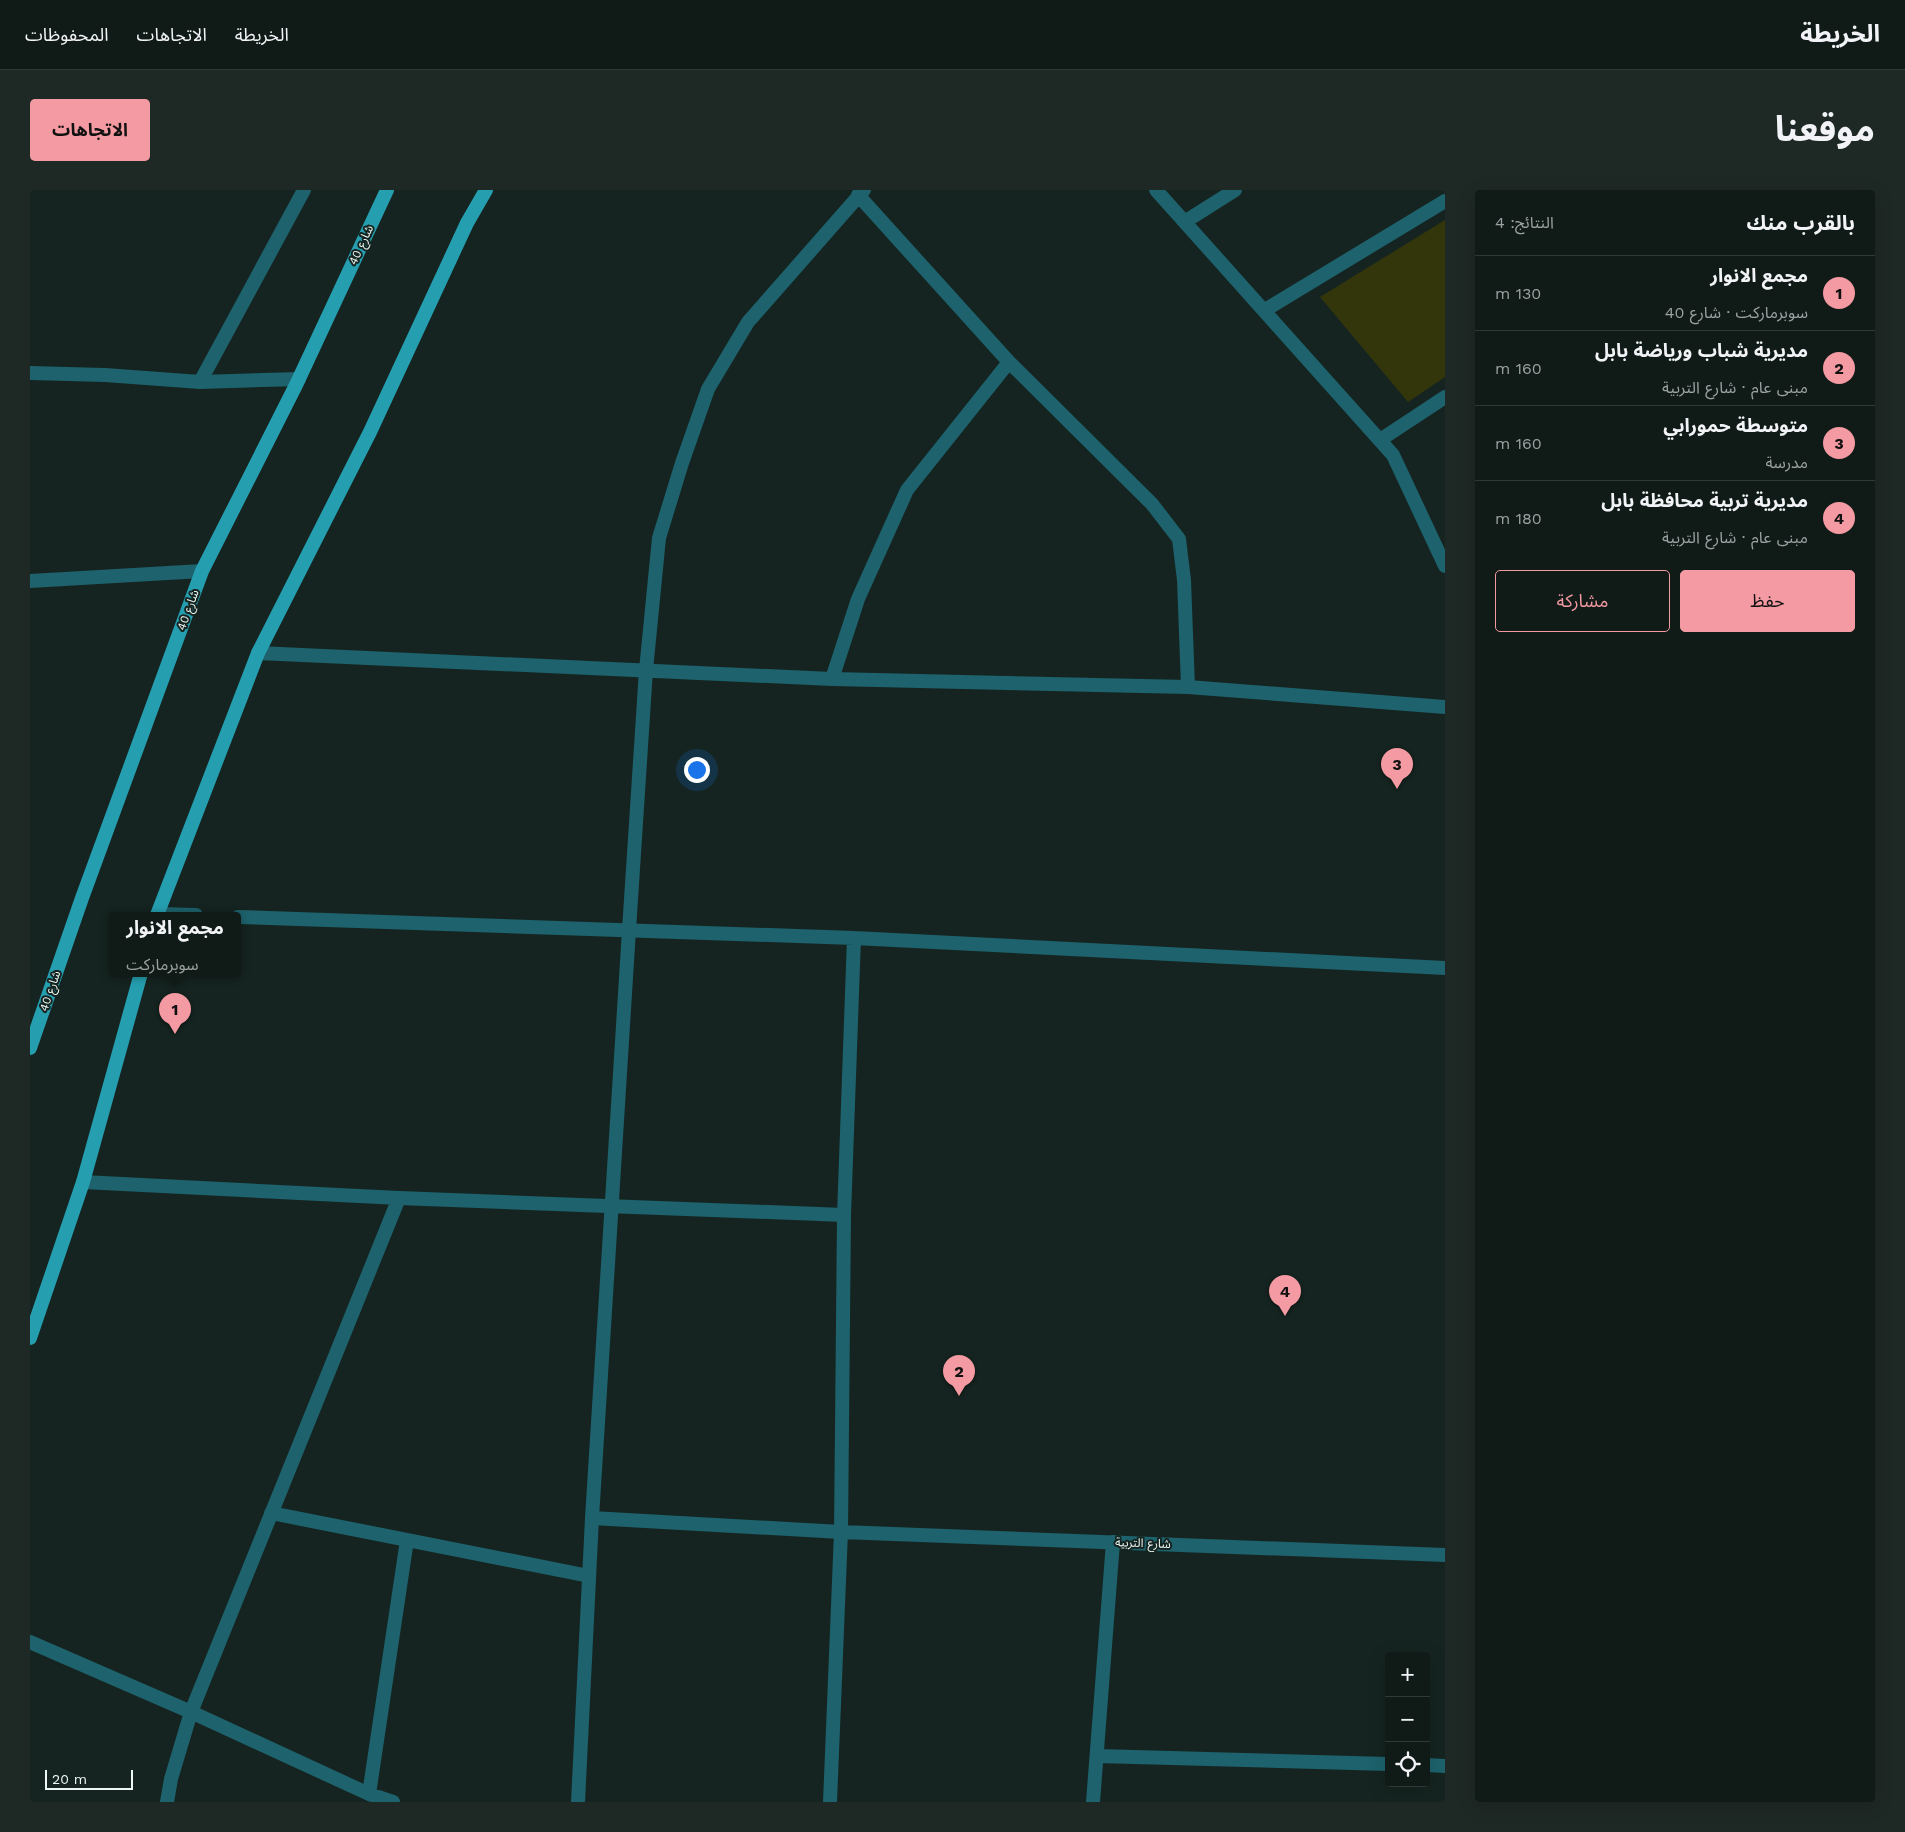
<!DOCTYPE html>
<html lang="ar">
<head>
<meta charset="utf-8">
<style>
	body { margin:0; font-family:"Work Sans","Noto Sans Arabic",sans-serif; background:#1e2825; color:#f1f3f6; direction:rtl }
	.controls { position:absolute; right:15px; bottom:15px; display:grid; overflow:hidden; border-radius:5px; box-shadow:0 5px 20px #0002 }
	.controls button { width:45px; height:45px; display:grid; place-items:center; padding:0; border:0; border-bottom:1px solid #303937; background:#101b18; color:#f1f3f6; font:25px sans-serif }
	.scale { position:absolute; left:15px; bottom:12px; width:88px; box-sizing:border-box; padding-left:5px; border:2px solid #edf7f4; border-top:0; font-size:14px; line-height:18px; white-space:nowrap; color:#edf7f4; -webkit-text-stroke:4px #152420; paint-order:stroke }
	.you { position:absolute; left:666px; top:579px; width:18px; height:18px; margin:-12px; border:4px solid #fff; border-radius:50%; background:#1a73e8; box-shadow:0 0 0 8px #1a73e833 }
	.badge { display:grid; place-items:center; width:32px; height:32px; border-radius:50%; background:#f49aa2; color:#111; font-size:16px; font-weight:700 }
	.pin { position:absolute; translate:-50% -41px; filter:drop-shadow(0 1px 2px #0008) }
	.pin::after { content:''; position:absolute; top:26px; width:18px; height:15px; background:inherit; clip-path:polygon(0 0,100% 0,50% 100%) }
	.popup { position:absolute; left:79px; top:722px; width:132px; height:65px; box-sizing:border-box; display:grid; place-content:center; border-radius:5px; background:#101b18; filter:drop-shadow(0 1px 4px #0005); font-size:16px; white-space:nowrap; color:#9ca1a2 }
	.popup b { font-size:19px; color:#f1f3f6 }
	.popup::after { content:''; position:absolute; left:50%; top:100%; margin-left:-10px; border:10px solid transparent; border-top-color:#101b18 }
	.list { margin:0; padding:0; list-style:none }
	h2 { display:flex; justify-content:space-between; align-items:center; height:65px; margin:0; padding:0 20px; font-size:21px }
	h2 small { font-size:16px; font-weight:400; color:#9ca1a2 }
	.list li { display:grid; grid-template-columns:32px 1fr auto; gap:15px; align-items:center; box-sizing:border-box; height:75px; padding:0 20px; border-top:1px solid #303937 }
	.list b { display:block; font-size:19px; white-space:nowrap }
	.list p { margin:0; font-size:16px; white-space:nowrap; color:#9ca1a2 }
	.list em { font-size:16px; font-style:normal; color:#9ca1a2 }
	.actions { display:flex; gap:10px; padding:15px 20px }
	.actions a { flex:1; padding:11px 0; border:1px solid #f49aa2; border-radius:5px; text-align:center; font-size:18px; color:#f49aa2 }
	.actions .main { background:#f49aa2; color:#111 }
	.icon { flex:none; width:28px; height:28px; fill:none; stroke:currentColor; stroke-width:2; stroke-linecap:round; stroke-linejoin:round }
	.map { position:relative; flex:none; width:1415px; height:1612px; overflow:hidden; direction:ltr; border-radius:5px }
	header { display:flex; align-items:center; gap:30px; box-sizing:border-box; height:70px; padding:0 25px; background:#101b18; border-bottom:1px solid #303937 }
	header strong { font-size:24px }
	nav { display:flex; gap:28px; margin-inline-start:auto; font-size:18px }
	.intro { display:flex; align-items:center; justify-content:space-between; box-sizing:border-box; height:120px; padding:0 30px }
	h1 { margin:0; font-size:35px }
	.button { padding:12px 22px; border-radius:5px; background:#f49aa2; color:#111; font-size:18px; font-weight:700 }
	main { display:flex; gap:30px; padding:0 30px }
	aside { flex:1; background:#101b18; border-radius:5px; box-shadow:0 5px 20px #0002 }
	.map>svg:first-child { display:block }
</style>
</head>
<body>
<header>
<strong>الخريطة</strong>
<nav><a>الخريطة</a><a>الاتجاهات</a><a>المحفوظات</a></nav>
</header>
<div class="intro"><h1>موقعنا</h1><a class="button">الاتجاهات</a></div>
<main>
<aside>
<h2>بالقرب منك<small>النتائج: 4</small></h2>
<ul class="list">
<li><span class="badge">1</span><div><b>مجمع الانوار</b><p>سوبرماركت · شارع 40</p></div><em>130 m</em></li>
<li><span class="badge">2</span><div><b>مديرية شباب ورياضة بابل</b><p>مبنى عام · شارع التربية</p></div><em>160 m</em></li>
<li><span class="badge">3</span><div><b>متوسطة حمورابي</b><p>مدرسة</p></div><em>160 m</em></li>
<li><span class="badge">4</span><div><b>مديرية تربية محافظة بابل</b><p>مبنى عام · شارع التربية</p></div><em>180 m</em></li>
</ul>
<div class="actions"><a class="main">حفظ</a><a>مشاركة</a></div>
</aside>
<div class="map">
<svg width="1415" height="1612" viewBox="0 0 1415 1612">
	<rect width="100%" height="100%" fill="#152420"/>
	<!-- green -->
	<path fill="#33350b" d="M1415 30V187L1378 212 1290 107Z"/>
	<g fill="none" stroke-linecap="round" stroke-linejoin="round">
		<!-- service -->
		<path stroke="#1d626c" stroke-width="14" d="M170 192 274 0"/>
		<!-- minor -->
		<path stroke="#1d626c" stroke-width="14" d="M1126 0 1363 265 1415 376
			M828 5 979 172 1122 314 1149 349 1154 390 1158 497
			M1156 31 1205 0
			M1235 120 1415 11
			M0 183 75 185 170 192 269 189
			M1350 250 1415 207
			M0 391 172 381
			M228 463 802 489 1158 497 1415 517
			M802 489 828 409 877 300 979 172
			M53 992 369 1008 814 1025
			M241 1323 559 1386
			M562 1328 811 1342
			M0 1452 161 1522 339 1604 363 1612
			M1067 1566 1359 1574
			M1396 1575 1415 1576
			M339 1604 377 1350
			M137 1612 141 1589 161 1522 369 1008
			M548 1612 562 1328 599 740 616 480 629 348 652 273 678 199 718 132 834 0
			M1063 1612 1083 1352"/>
		<!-- tertiary -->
		<path stroke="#1d626c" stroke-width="14" d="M128 724 166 725
			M208 727 824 748 1415 778
			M811 1342 1415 1365
			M800 1612 811 1342 814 1025 824 748"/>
		<!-- primary -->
		<path stroke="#259fb0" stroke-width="14" d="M127 725 228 463 340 242 437 33 456 0
			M0 858 52 708 172 381 266 195 357 0
			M0 1148 53 992 111 783"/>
	</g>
	<g text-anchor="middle" stroke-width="4" stroke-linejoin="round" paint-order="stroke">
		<!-- street labels -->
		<g font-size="12" fill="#edf7f4" stroke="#152420">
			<text transform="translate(331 55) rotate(-65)" y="4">شارع 40</text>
			<text transform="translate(158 420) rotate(-70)" y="4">شارع 40</text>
			<text transform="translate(20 801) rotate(-71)" y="4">شارع 40</text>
			<text transform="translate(1113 1353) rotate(2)" y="4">شارع التربية</text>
		</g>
	</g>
</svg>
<div class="controls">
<button>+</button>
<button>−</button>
<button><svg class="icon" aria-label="locate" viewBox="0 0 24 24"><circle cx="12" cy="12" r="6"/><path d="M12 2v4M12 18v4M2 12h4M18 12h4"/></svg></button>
</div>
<div class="scale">20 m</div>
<div class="you"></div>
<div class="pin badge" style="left:145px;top:844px">1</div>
<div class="popup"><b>مجمع الانوار</b>سوبرماركت</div>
<div class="pin badge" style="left:929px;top:1206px">2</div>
<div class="pin badge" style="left:1367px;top:599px">3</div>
<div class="pin badge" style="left:1255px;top:1126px">4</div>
</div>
</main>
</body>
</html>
